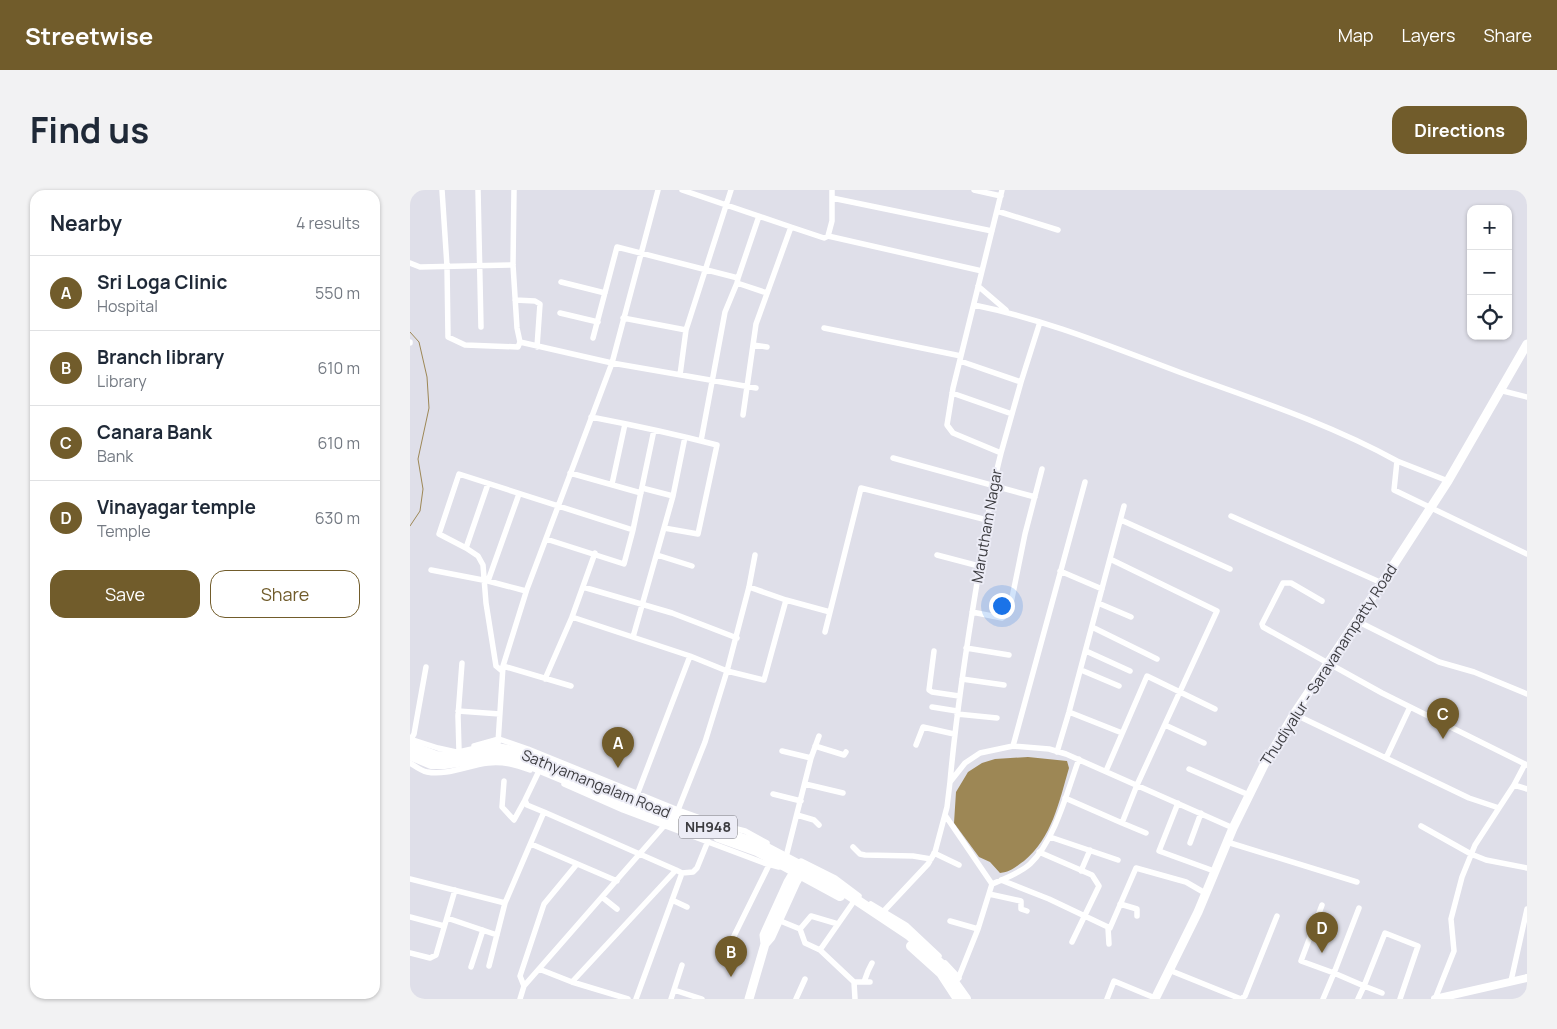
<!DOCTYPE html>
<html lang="en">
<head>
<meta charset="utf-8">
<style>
	body { margin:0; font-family:Manrope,sans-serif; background:#f2f2f3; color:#1f2937 }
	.controls { position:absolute; right:15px; top:15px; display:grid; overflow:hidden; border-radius:10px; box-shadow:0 1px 4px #0004 }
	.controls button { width:45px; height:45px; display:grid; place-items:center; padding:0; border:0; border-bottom:1px solid #e0e1e3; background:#fff; color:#1f2937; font:25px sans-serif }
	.you { position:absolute; left:591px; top:415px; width:18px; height:18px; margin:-12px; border:4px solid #fff; border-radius:50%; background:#1a73e8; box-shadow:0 0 0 8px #1a73e833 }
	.badge { display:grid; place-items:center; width:32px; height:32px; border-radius:50%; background:#715c2b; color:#fff; font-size:16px; font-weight:700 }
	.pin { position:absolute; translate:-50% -41px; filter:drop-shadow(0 1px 2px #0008) }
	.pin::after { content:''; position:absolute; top:26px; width:18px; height:15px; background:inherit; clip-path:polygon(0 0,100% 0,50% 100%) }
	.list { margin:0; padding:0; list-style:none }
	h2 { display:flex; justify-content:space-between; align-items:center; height:65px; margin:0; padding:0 20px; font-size:21px }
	h2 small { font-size:16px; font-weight:400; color:#747a83 }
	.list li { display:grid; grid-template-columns:32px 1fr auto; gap:15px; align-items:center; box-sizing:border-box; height:75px; padding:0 20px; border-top:1px solid #e0e1e3 }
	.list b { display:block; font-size:19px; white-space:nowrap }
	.list p { margin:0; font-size:16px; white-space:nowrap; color:#747a83 }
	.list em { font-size:16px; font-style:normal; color:#747a83 }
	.actions { display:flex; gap:10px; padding:15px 20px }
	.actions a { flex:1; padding:11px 0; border:1px solid #715c2b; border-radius:15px; text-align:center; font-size:18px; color:#715c2b }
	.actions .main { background:#715c2b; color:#fff }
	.icon { flex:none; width:28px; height:28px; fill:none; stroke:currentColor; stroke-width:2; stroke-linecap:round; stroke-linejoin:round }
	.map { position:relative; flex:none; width:1117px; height:809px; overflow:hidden; border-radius:15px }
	header { display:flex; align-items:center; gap:30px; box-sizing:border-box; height:70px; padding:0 25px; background:#715c2b; color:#fff }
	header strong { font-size:24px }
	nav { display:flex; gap:28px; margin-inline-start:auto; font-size:18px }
	.intro { display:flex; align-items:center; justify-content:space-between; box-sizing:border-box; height:120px; padding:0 30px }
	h1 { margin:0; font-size:35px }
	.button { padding:12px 22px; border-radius:15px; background:#715c2b; color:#fff; font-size:18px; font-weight:700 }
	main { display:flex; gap:30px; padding:0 30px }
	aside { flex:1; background:#fff; border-radius:15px; box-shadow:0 1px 4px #0004 }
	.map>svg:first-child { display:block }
</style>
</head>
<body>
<header>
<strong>Streetwise</strong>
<nav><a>Map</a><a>Layers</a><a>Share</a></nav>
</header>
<div class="intro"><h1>Find us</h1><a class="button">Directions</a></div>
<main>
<aside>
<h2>Nearby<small>4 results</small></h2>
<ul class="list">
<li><span class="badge">A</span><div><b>Sri Loga Clinic</b><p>Hospital</p></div><em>550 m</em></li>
<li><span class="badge">B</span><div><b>Branch library</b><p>Library</p></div><em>610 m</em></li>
<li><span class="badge">C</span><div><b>Canara Bank</b><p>Bank</p></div><em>610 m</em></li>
<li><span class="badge">D</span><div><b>Vinayagar temple</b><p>Temple</p></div><em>630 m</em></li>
</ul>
<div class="actions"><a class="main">Save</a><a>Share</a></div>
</aside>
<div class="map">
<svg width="1117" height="809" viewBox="0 0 1117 809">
	<rect width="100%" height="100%" fill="#dfdfe9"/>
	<!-- water -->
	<path fill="#9d8755" d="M618 567 657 571 659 578C649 612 642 648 614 671 605 677 601 682 590 683L580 672 569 667 544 633 546 602 558 582 572 573 585 569Z"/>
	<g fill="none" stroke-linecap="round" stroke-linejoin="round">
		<!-- stream -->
		<path stroke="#9d8755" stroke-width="1" d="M0 142 9 152 17 187 19 218 8 269 13 299 10 321 0 336"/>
		<!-- minor -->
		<path stroke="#fff" stroke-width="5.5" d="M32 0 37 76 38 147 55 155 108 157 110 152
			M68 0 71 137
			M104 0 103 75 107 138 110 152 202 173 346 198
			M272 0 381 37
			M564 0 591 6
			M422 8 582 41
			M587 21 648 40
			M418 46 422 31V0
			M0 73 10 77 103 75
			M328 88 349 26
			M151 92 195 103
			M568 96 596 120
			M105 110 125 111 130 114 127 157
			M564 115C634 129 702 157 769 182 843 209 918 233 987 271L984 300 1117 364
			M150 123 188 132
			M213 128 276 140 270 185
			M414 138 551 166
			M276 140 321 0
			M183 148 207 57 328 88 327 93
			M0 153V152
			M343 155 357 157
			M550 171 611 192 591 263
			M611 192 630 132
			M1089 200 1117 207
			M542 203 602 224
			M333 225 346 134 381 37 414 48 418 46 572 81
			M181 227C223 235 265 244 307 255L288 344 254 338 263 306 275 247
			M291 251 315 122 327 93 357 103
			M483 268 625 307
			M987 271 1038 291
			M160 283 231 303
			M202 294 215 234
			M232 298 263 306
			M821 326 972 393
			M711 330 820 379
			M136 349 214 374 223 340 244 240
			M56 358 78 294
			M247 365 282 376
			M527 365 569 376
			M21 380 78 391 116 401
			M650 381 692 399
			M78 391 109 304
			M173 397 262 423 327 448
			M339 397 376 410 354 490 317 481 339 397 345 365
			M376 410 420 422
			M912 411 881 393H873L852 434 853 437 972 503 1115 574
			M688 413 721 427
			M562 422 592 428 599 423 615 344 632 279
			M947 431 1029 472 1064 482 1117 504
			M682 437 747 469
			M415 442 451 298 577 330
			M223 447 254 338
			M556 458 599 465
			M524 461 519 500 522 502 549 506
			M676 461 720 481
			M93 476 161 496
			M671 480 709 496
			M92 481 86 476 76 413 73 375 68 366 56 358 29 344 49 284 223 340
			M135 489 162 427
			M552 489 594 495
			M522 517 547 521
			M48 521 90 524
			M659 522 712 543
			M547 524 587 528
			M884 524 1059 608 1089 618 1104 595 1117 599
			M755 535 794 553
			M0 549 28 558 46 562
			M1 549 4 544 16 477
			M88 553 93 476 117 399 202 173 248 0
			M506 555 513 537 544 544
			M64 556 89 549 118 559 268 620 307 634 335 641 357 653
			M405 556 434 565 436 562
			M603 556 675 292
			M49 561 48 526 52 473
			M372 561 401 568
			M647 562 659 522 714 316
			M976 568 1000 517
			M0 573C5 576 11 581 17 582 37 586 58 575 78 573 93 571 106 575 120 580
			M779 579 839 605
			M696 581 737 486 805 519
			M128 583 115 610 117 615 134 622
			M94 591 92 617 104 630 115 610
			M540 592C546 525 556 459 567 393 574 349 580 305 591 263L543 243 537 235 543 198 592 0
			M154 594 213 620 354 673 369 677
			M395 594 433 603
			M1104 595 1115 574 1116 575
			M363 604 391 611
			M227 605 280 466
			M655 608 712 633 727 595 807 421 700 369
			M768 613 749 661 804 681
			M387 625 404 630 409 635
			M535 625 582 694
			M712 633 736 643
			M1011 636 1061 664 1076 670 1117 678
			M640 647 708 670
			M817 652 947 692
			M780 653 791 623
			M121 654 207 691
			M443 657 450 664 455 665 503 666 521 669
			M629 662 682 685 689 696 662 752
			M377 663 401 568 409 546
			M524 663 549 675
			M391 671 425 688 449 706
			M671 681 680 660
			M0 689 95 713 134 622 266 680
			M591 690 639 709 700 738 726 678 776 692 795 703
			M579 704 611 711V719L617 721
			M192 707 207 719
			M262 710 277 717
			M442 714 410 760 444 792 445 809
			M461 714 496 735 529 766
			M710 714 727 719V726
			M912 715 891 771 924 783 949 718
			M472 723 518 674 525 662 537 617 540 592 555 573 570 563 603 556 639 559 656 564 823 638
			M0 727 34 736
			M37 728 87 745
			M368 730 390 739 395 753 410 760
			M540 731 568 739
			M698 738 699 754
			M390 739 401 726 428 734
			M0 763 20 768 26 765 45 700
			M315 771 323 748 359 675
			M535 773 549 788
			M79 776 95 713
			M61 777 73 740
			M129 779 162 792 218 809
			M759 780 831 809 835 806 867 726
			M548 789 568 739 582 694C594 689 610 683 620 674 645 650 657 602 669 569
			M1101 791 1117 719
			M162 792 266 680 272 683 283 682 287 678 298 651
			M444 792H460
			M454 792 458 781 462 773
			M114 796 110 786 134 714 167 674
			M264 800 292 809
			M110 809 114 796 268 620 295 552 317 481 280 466 162 427 185 363
			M226 809 272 683
			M261 809 272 775
			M386 809 395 789
			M697 809 704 791 745 808
			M913 809 924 783 954 796 975 743 1008 756 990 809
			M948 809 954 796 972 803
			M1025 809 1044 761 1041 729 1052 687 1065 655 1089 618"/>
		<!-- tertiary -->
		<path stroke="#fff" stroke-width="8" d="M1025 809 1117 788"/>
		<!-- secondary -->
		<path stroke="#fff" stroke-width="9" d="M355 754 361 747 386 692 394 679
			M339 809 355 754 354 745 378 692 387 677
			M745 809 788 722 823 638 854 575 884 524 979 382 1038 291 1117 154"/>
		<!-- trunk -->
		<path stroke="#fff" stroke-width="10" d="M0 556 26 566 37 567 81 557 104 561 263 625 351 655 391 676 418 691 499 745 531 774 556 809
			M0 565 21 574H34L87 566 113 572 216 615 289 641
			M308 647 347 661 430 706
			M501 756 531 783 548 809"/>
	</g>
	<g text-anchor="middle" stroke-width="4" stroke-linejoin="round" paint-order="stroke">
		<!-- shield labels -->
		<rect fill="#ececf6" stroke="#717177" stroke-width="1" x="269" y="625.5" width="58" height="23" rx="4"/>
		<g font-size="14" font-weight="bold" fill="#3c3c40">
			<text x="298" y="642">NH948</text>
		</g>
		<!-- street labels -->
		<g font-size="15" fill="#3c3c40" stroke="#ececf6">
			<text transform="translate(577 336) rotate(-80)" y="5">Marutham Nagar</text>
			<text transform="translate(919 475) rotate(-57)" y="5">Thudiyalur - Saravanampatty Road</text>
			<text transform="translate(186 594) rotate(22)" y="5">Sathyamangalam Road</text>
		</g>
	</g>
</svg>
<div class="controls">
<button>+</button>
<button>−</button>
<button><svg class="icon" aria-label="locate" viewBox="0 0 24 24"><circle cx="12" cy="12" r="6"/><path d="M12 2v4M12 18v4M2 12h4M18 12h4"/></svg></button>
</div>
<div class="you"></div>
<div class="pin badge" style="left:208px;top:578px">A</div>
<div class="pin badge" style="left:321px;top:787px">B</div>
<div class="pin badge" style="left:1033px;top:549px">C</div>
<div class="pin badge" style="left:912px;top:763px">D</div>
</div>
</main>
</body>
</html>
